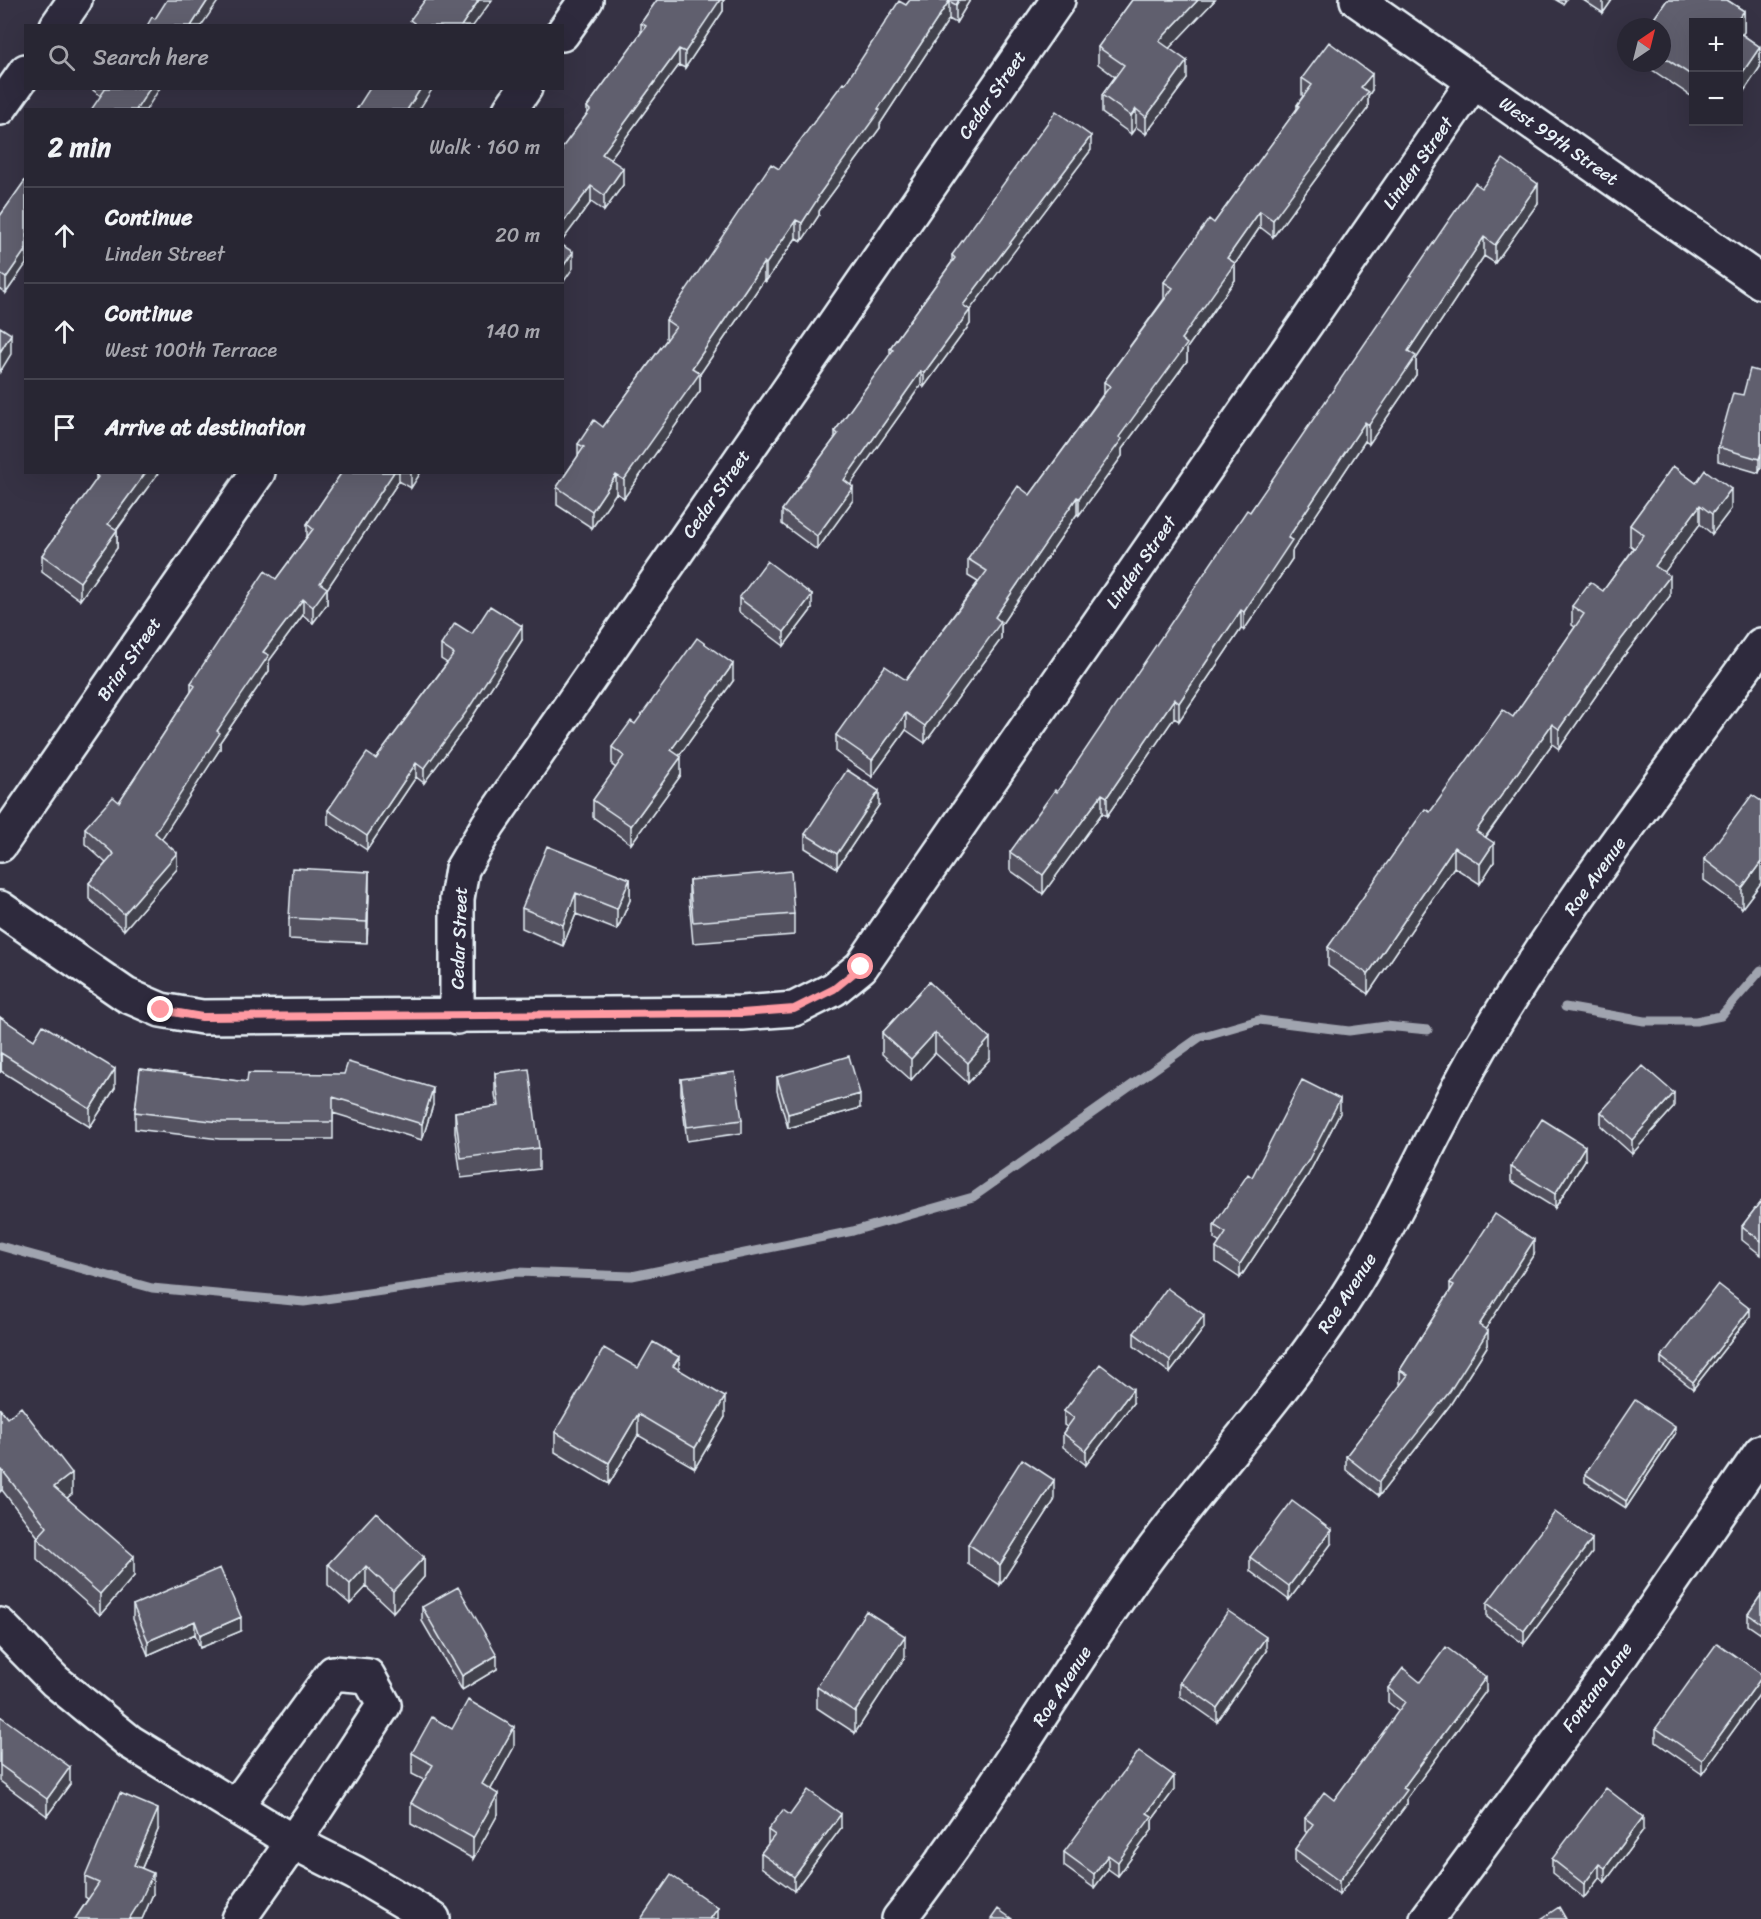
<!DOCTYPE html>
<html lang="en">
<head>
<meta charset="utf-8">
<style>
	body { margin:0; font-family:Sriracha,sans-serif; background:#302e3b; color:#f1f3f6 }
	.controls { position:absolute; right:18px; top:18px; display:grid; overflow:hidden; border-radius:0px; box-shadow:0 6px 24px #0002 }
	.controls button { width:54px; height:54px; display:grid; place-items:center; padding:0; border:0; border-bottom:2px solid #44434e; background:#282633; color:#f1f3f6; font:30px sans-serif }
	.compass { position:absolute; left:1617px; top:18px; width:54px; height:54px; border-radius:50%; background:#282633; box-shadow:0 6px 24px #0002; rotate:35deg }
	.stop { position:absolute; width:18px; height:18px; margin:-14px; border:4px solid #ff9aa2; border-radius:50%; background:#fff }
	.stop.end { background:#ff9aa2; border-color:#fff; box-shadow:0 2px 6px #0008 }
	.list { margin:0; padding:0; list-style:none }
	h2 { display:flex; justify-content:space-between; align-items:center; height:78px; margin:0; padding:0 24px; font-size:26px }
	h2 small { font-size:20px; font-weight:400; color:#a5a5ac }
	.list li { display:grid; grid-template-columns:39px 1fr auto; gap:18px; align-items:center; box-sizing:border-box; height:96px; padding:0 24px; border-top:2px solid #44434e }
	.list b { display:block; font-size:22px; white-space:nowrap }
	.list p { margin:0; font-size:20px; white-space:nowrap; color:#a5a5ac }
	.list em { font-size:20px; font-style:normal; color:#a5a5ac }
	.icon { flex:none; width:33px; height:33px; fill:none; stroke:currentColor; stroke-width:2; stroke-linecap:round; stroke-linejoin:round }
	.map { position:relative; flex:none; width:1761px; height:1919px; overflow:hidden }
	.search { position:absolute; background:#282633; box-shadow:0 6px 24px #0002; left:24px; top:24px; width:540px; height:66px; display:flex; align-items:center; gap:15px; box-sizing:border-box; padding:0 21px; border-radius:0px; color:#a5a5ac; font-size:22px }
	.panel { position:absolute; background:#282633; box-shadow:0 6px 24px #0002; left:24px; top:108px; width:540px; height:366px; border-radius:0px }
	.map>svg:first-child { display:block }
</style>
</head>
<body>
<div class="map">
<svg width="1761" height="1919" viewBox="0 0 1761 1919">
	<rect width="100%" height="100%" fill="#363244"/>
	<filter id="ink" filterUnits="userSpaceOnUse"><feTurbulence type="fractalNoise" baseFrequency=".0167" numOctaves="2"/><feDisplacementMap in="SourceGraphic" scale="12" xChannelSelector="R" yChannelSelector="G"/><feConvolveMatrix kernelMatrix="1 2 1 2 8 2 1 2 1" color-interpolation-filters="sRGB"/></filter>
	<g filter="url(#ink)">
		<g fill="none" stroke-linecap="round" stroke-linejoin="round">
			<!-- stream -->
			<path stroke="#a0a4af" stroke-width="9" d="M1565 1007 1644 1021H1696L1721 1016 1761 970
				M0 1246 152 1288 304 1302 517 1272 632 1276 853 1231 973 1197 1200 1037 1259 1020 1349 1031 1386 1026 1428 1030"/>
			<!-- minor casing -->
			<g stroke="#e8f1f8" stroke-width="38">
				<path id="minor" d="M1357 0 1761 282
					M57 26 75 0
					M562 34 586 0
					M0 108 26 71
					M510 110 525 88
					M0 845 258 472
					M0 908 126 995 161 1010 202 1017 742 1013 794 1009 834 989 861 967 1474 81
					M457 1017V899L462 869 488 825 1058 0
					M0 1625 55 1681 130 1742 293 1842 355 1873 433 1919
					M236 1806 333 1673 368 1676 384 1705 316 1809 239 1919
					M1427 1919 1621 1656 1761 1452"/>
			</g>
			<!-- major casing -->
			<g stroke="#e8f1f8" stroke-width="38">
				<path id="major" d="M899 1919C984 1811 1052 1693 1131 1580 1193 1492 1268 1412 1329 1323 1391 1234 1431 1131 1486 1038 1568 901 1668 774 1761 645"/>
			</g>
			<!-- minor -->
			<use href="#minor" stroke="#2f2a3d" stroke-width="33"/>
			<!-- major -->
			<use href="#major" stroke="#2f2a3d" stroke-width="33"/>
		</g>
		<!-- wall -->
		<path fill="#53515f" stroke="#e8f1f8" stroke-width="1.5" d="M657 0H724L723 1V11L685 68 679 65 610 159 623 185 604 211 591 202 562 241V148L587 114V107L641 33V23Z
			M910 0H970L956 23 949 19 880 124V128L819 211V215L802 241 796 238 766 281 764 280 700 374V391L624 498 616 493 592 528 557 505V487L578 456V444L603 427 667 339 666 338V320L779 169Z
			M1132 0H1215L1169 48 1187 79 1146 134 1136 127 1131 134 1102 113V95L1115 77 1098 64V47Z
			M1556 0H1566L1563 4Z
			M1583 0H1612L1603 13Z
			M1667 0H1727L1744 11V32L1742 34 1760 47V67L1738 100V22H1694V98L1642 63H1662V27H1648Z
			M1302 78 1372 90 1368 96V108L1273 237 1260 227 1235 264V280L1187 348V361L1122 449V456L1079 515 1077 514 1001 625V639L925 743 906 730 872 777 836 752V735L906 680 978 582 968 576V559L1030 495 1104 393V382L1164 299V282L1214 223 1297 109V105L1303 96 1302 95Z
			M93 88H160L101 96 93 90Z
			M1091 150 969 310 970 324 924 387 921 385 850 485 853 500 817 550 782 524V510L835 438V431L890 355V348L952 262V255Z
			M26 179V264L6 293 0 289V216Z
			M1482 188 1538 203 1495 263 1484 256 1416 359V375L1369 444 1365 441 1292 551V559L1244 630 1241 629 1179 721 1174 718 1107 816 1102 813 1043 894 1010 870V852L1057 792 1250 512Z
			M1761 372V467L1759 473 1718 461V447L1743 395Z
			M1673 466 1731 509 1712 534 1700 524 1664 572 1670 596 1620 661 1559 749 1552 744 1486 837 1494 862 1480 884 1454 867 1368 994 1328 966V947L1430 812 1513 717 1575 627 1572 625V606L1603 591 1634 548 1630 545V525Z
			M97 472H159L117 530V548L80 600 42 572V555L96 480V475Z
			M342 472H421L411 488 399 481 327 589V604L313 623 303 615 269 661V671L220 742V749L161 839 177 869 124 930 89 899V883L106 863 85 844V828L119 802 191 692V683L276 579 307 537V524Z
			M739 598 812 609 784 646 739 612Z
			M472 634 522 640 467 725 424 783 416 777 367 850 328 824V810L376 759 447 663 441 659V645Z
			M733 681 679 756 681 775 631 844 593 817V800L616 768 612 765V747L635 724Z
			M1761 801V883L1742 908 1704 880V859Z
			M879 805 837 868 805 848V834Z
			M630 879V900L617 930 576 914 563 946 522 928V908Z
			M689 880 794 914V935L693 943 689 900Z
			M369 893 367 943 289 939V918Z
			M929 982 990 1059 968 1083 935 1053 911 1080 882 1054V1033Z
			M0 1017 34 1040 115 1088 90 1127 1 1071Z
			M140 1069 433 1105 422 1140 333 1113V1139H220L135 1129V1112Z
			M495 1073 539 1148V1169L461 1178 455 1132V1112L497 1107 495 1094Z
			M777 1077 860 1108 788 1128 777 1091Z
			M681 1079 742 1120V1133L687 1141 681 1093Z
			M1674 1107 1632 1154 1601 1126V1112Z
			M1340 1113 1308 1175 1240 1278 1216 1262V1248L1220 1243 1214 1239V1225L1252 1177Z
			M1585 1160 1555 1208 1511 1181V1167Z
			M1761 1201V1255L1742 1240V1226Z
			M1534 1254 1485 1329 1488 1345 1450 1405 1379 1496 1346 1470V1456L1401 1385 1400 1384V1370L1450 1291V1283Z
			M1750 1316 1693 1389 1661 1364V1357Z
			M1204 1328 1170 1373 1134 1346V1333Z
			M638 1368 679 1369 725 1417 695 1468 638 1435 609 1484 555 1452V1432Z
			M1133 1403 1086 1465 1063 1447V1433L1067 1427 1064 1425V1411Z
			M0 1409 7 1418 72 1494 67 1498 134 1576 100 1615 37 1559V1538L38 1537 2 1490Z
			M1675 1434 1626 1508 1585 1482V1474Z
			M1054 1501 1000 1585 968 1564V1544Z
			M1331 1544 1289 1600 1250 1571V1557Z
			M1592 1553 1524 1644 1487 1617V1603Z
			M424 1557V1577L393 1612 366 1587 350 1604 328 1585V1564Z
			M1761 1595V1634L1748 1625V1614Z
			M133 1605 241 1631 200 1648 195 1634 148 1655 133 1619Z
			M422 1607 497 1669 462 1690 422 1621Z
			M1266 1651 1217 1722 1180 1696V1682Z
			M905 1657 855 1733 817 1708V1687Z
			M1761 1674V1692L1702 1774 1656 1742V1728Z
			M1420 1682 1486 1691 1407 1798V1804L1339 1895 1295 1863V1849L1307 1833 1305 1831V1818L1334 1800 1399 1711 1388 1702V1688Z
			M0 1716 70 1784 47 1816 0 1781Z
			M452 1729 514 1747 491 1789 498 1814 473 1859 411 1824V1803L424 1780 412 1774V1753Z
			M1174 1790 1152 1820V1830L1118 1876 1108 1869 1094 1888 1064 1866V1852Z
			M790 1815 841 1828 794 1891 761 1867V1853L768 1844V1830Z
			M158 1830 142 1868 153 1894 142 1919H75L88 1899 85 1897V1877Z
			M1643 1831 1605 1882 1599 1878 1584 1898 1552 1873V1859Z"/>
		<!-- shaded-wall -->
		<path fill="#43424d" stroke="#e8f1f8" stroke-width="1.5" d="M208 0H219L201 26H191Z
			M479 0H492L473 26H461Z
			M718 0H724L723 1V11L685 68V52Z
			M959 0H970L956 23V5Z
			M1198 0H1215L1159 59V41Z
			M1603 0H1612L1603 13Z
			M949 1V19L880 124V128L819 211V215L802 241V223L818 196 878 109Z
			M1744 11V32L1738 39V22H1736Z
			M1760 47V67L1738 100V79Z
			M679 49V65L602 170V154Z
			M1187 61V79L1146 134V117Z
			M1372 74V90L1368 96V108L1273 237V220L1361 87Z
			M150 88H160L146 110H136Z
			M421 88H433L419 110H407Z
			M1136 109V127L1131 134V116Z
			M1091 136V150L963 319V305Z
			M623 168V185L604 211V195Z
			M1538 184V203L1495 263V245Z
			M591 186V202L562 241V224Z
			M1260 211V227L1235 264V280L1187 348V361L1122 449V456L1079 515V498L1181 339 1227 258Z
			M796 220V238L766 281V264Z
			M1484 237V256L1416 359V375L1369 444V425L1408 351Z
			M26 249V264L6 293V278Z
			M573 252V268L562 284V268Z
			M764 262V280L700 374V391L624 498V480L692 368Z
			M970 310V324L924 387V373Z
			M11 334V354L0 372V352Z
			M921 371V385L844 494V480Z
			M1365 422V441L1292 551V559L1244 630V612L1288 538Z
			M1761 453V467L1759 473V459Z
			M146 472H159L108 541V524Z
			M394 472H399V481L327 589V604L313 623V607L320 583Z
			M411 472H421L411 488Z
			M616 475V493L592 528V511Z
			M853 487V500L817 550V536Z
			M1731 489V509L1712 534V514Z
			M1077 497V514L1001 625V639L925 743V726L995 617Z
			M1700 505V524L1655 585V566Z
			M117 530V548L80 600V582Z
			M1670 576V596L1620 661 1559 749V729L1620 641Z
			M812 595V609L784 646V632Z
			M303 599V615L269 661V671L220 742V749L155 849V833L217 731 263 652Z
			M1241 610V629L1179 721V703Z
			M522 626V640L467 725 424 783V769Z
			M733 664V681L671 767V750Z
			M1174 699V718L1107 816V797Z
			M906 713V730L872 777V760Z
			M1552 724V744L1476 850V831Z
			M681 757V775L631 844V826Z
			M416 763V777L367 850V836Z
			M879 791V805L837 868V854Z
			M1102 794V813L1043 894V875Z
			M1494 843V862L1480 884V864Z
			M1454 847V867L1368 994V974Z
			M177 853V869L124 930V914Z
			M1761 862V883L1742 908V888Z
			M369 872V893L367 943V922Z
			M630 879V900L617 930V909Z
			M576 893V914L563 946V925Z
			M935 1033V1053L911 1080V1059Z
			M990 1038V1059L968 1083V1063Z
			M1 1053V1071L0 1073V1054Z
			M115 1069V1088L90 1127V1109Z
			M433 1088V1105L422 1140V1124Z
			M1674 1093V1107L1632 1154V1140Z
			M860 1094V1108L788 1128V1114Z
			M1340 1099V1113L1308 1175 1240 1278V1264Z
			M1585 1146V1160L1555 1208V1194Z
			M1534 1240V1254L1479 1339V1325Z
			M1750 1309V1316L1693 1389V1382Z
			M1204 1315V1328L1170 1373V1360Z
			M1488 1331V1345L1450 1405 1379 1496V1482Z
			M679 1357V1377L673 1366Z
			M1133 1389V1403L1086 1465V1451Z
			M725 1397V1417L695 1468V1448Z
			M638 1414V1435L609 1484V1463Z
			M1675 1427V1434L1626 1508V1501Z
			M2 1470V1490L0 1492V1471Z
			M72 1473V1494L54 1508V1487Z
			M1054 1480V1501L1000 1585V1565Z
			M1331 1530V1544L1289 1600V1586Z
			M1592 1539V1553L1524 1644V1631Z
			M134 1556V1576L100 1615V1594Z
			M424 1557V1577L393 1612V1591Z
			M366 1566V1587L350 1604V1584Z
			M241 1617V1631L200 1648V1635Z
			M195 1621V1634L148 1655V1641Z
			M905 1636V1657L855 1733V1712Z
			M1266 1637V1651L1217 1722V1708Z
			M497 1655V1669L462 1690V1676Z
			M1486 1677V1691L1407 1798V1804L1339 1895V1881L1403 1788Z
			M1761 1678V1692L1702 1774V1760Z
			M514 1727V1747L482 1805V1784Z
			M70 1767V1784L47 1816V1799Z
			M1174 1776V1790L1152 1820V1830L1118 1876V1862L1147 1813Z
			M498 1794V1814L473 1859V1838Z
			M158 1809V1830L134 1886V1865Z
			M841 1814V1828L794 1891V1877Z
			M1643 1817V1831L1605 1882V1868Z
			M1108 1855V1869L1094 1888V1874Z
			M1599 1864V1878L1584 1898V1884Z
			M153 1873V1894L142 1919H129Z
			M718 1908V1919H710Z"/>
		<!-- building -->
		<path fill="#605e6e" stroke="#e8f1f8" stroke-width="1.5" d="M167 0H208L191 26H147L152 17 155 19Z
			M425 0H479L461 26H412L414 23 410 20Z
			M657 0H720L685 52 679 49 602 154 623 168 604 195 591 186 562 224V148L590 110 587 107 646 26 641 23Z
			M910 0H959L956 5 949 1 878 109 880 110 818 196 819 197 802 223 796 220 766 264 764 262 692 368 700 373 624 480 616 475 592 511 557 487 584 447 578 444 594 420 603 427 676 327 666 320 771 164 779 169 843 83 845 84 899 1 906 5Z
			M1132 0H1198L1159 41 1187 61 1146 117 1136 109 1131 116 1102 95 1124 65 1098 47Z
			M1667 0H1727L1744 11 1736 22H1694V77L1662 56V27H1648Z
			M1738 32 1760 47 1738 79Z
			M1329 42 1372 74 1361 87 1368 92 1273 220 1260 211 1227 258 1235 263 1181 339 1187 344 1119 437 1122 439 1079 498 1077 497 995 617 1001 622 925 726 906 713 872 760 836 735 885 666 906 680 987 571 968 559 1018 486 1030 495 1110 386 1104 382 1173 288 1164 282 1209 219 1214 223 1299 106 1297 105 1312 85 1302 78Z
			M106 88H150L136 110H91Z
			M370 88H421L407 110H356Z
			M1056 111 1091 136 963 305 970 310 924 373 921 371 844 480 853 487 817 536 782 510 838 434 835 431 893 350 890 348 955 258 952 255Z
			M1503 159 1538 184 1495 245 1484 237 1408 351 1416 356 1369 425 1365 422 1288 538 1292 540 1244 612 1241 610 1179 703 1174 699 1107 797 1102 794 1043 875 1010 852 1055 790 1057 792 1247 510 1250 512 1447 223 1475 183 1482 188Z
			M26 179V249L6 278 0 274V216Z
			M562 245 573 252 562 268Z
			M0 327 11 334 0 352Z
			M1750 369 1761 372V453L1759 459 1718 447 1733 393 1743 395Z
			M1673 466 1696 483 1705 470 1731 489 1712 514 1700 505 1655 566 1670 576 1620 641 1559 729 1552 724 1476 831 1494 843 1480 864 1454 847 1368 974 1328 947 1425 809 1430 812 1503 710 1513 717 1584 614 1572 606 1590 582 1603 591 1644 535 1630 525Z
			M97 472H146L108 524 117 530 80 582 42 555 98 477 96 475Z
			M342 472H394L320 583 327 588 313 607 303 599 263 652 269 655 217 731 220 733 155 833 177 853 124 914 89 883 114 854 85 828 113 797 119 802 195 686 191 683 265 571 276 579 313 529 307 524Z
			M767 561 812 595 784 632 739 598Z
			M490 606 522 626 467 711 424 769 416 763 367 836 328 810 367 753 376 759 454 654 441 645 455 623 472 634Z
			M697 638 733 664 671 750 681 757 631 826 593 800 624 756 612 747 631 721 635 724Z
			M847 770 879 791 837 854 805 834Z
			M1752 795 1761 801V862L1742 888 1704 859Z
			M547 846 630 879 617 909 576 893 563 925 522 908Z
			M292 868 369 872 367 922 289 918Z
			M791 871 794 914 693 922 689 880Z
			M929 982 990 1038 968 1063 935 1033 911 1059 882 1033Z
			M0 1017 34 1040 43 1025 115 1069 90 1109 1 1053 0 1054Z
			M849 1056 860 1094 788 1114 777 1077Z
			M348 1062 433 1088 422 1124 333 1097V1122H220L135 1112 140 1069 247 1082 248 1073 344 1074Z
			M1643 1066 1674 1093 1632 1140 1601 1112Z
			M529 1069 539 1148 461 1158 455 1112 499 1106 495 1073Z
			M735 1072 742 1120 687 1127 681 1079Z
			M1302 1080 1340 1099 1308 1161 1240 1264 1216 1248 1226 1233 1214 1225 1248 1174 1252 1177Z
			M1542 1119 1585 1146 1555 1194 1511 1167Z
			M1761 1201V1241L1742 1226Z
			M1495 1214 1534 1240 1479 1325 1488 1331 1450 1391 1379 1482 1346 1456 1408 1375 1400 1370 1454 1285 1450 1283Z
			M1718 1284 1750 1309 1693 1382 1661 1357Z
			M1167 1288 1204 1315 1170 1360 1134 1333Z
			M653 1342 679 1357 673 1366 725 1397 695 1448 638 1414 609 1463 555 1432 604 1348 638 1368Z
			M1100 1364 1133 1389 1086 1451 1063 1433 1074 1418 1064 1411Z
			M1635 1400 1675 1427 1626 1501 1585 1474Z
			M21 1407 72 1473 54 1487 134 1556 100 1594 37 1538 47 1527 2 1470 0 1471V1409L7 1418Z
			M1022 1459 1054 1480 1000 1565 968 1544Z
			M1292 1501 1331 1530 1289 1586 1250 1557Z
			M376 1512 424 1557 393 1591 366 1566 350 1584 328 1564Z
			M1555 1512 1592 1539 1524 1631 1487 1603Z
			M220 1568 241 1617 200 1635 195 1621 148 1641 133 1605Z
			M458 1587 497 1655 462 1676 422 1607Z
			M1761 1595V1623L1748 1614Z
			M866 1611 905 1636 855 1712 817 1687Z
			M1228 1611 1266 1637 1217 1708 1180 1682Z
			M1717 1643 1761 1674V1678L1702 1760 1656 1728Z
			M1446 1647 1486 1677 1403 1788 1407 1790 1339 1881 1295 1849 1313 1824 1305 1818 1324 1792 1334 1800 1405 1702 1388 1688 1403 1668 1420 1682Z
			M468 1700 514 1727 482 1784 498 1794 473 1838 411 1803 433 1765 412 1753 432 1717 452 1729Z
			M0 1716 70 1767 47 1799 0 1765Z
			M1139 1751 1174 1776 1147 1813 1152 1816 1118 1862 1108 1855 1094 1874 1064 1852Z
			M1606 1788 1643 1817 1605 1868 1599 1864 1584 1884 1552 1859Z
			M808 1790 841 1814 794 1877 761 1853 775 1835 768 1830 783 1810 790 1815Z
			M120 1793 158 1809 134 1865 153 1873 141 1900 129 1919H75L99 1883 85 1877Z
			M671 1875 718 1908 710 1919H641Z
			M1559 1907 1566 1919H1541Z
			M998 1909 1012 1919H991Z"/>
	</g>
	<g fill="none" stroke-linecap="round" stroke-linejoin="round" filter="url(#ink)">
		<!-- route -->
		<path stroke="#ff9aa2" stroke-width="8" d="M161 1010 202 1017 742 1013 794 1009 834 989 861 967"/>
	</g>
	<g text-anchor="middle" stroke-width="5" stroke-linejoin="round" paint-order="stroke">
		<!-- street labels -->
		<g font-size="18" fill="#e8f1f8" stroke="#2f2a3d">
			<text transform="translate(992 95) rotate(-55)" y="6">Cedar Street</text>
			<text transform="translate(1559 141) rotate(35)" y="6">West 99th Street</text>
			<text transform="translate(1418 163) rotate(-55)" y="6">Linden Street</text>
			<text transform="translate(716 494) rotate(-55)" y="6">Cedar Street</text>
			<text transform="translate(1141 562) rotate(-55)" y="6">Linden Street</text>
			<text transform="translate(129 659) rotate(-55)" y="6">Briar Street</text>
			<text transform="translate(1595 876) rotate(-54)" y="6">Roe Avenue</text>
			<text transform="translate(459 938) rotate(-88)" y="6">Cedar Street</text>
			<text transform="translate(1347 1293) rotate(-57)" y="6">Roe Avenue</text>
			<text transform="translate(1062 1686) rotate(-57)" y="6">Roe Avenue</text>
			<text transform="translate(1597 1687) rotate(-54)" y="6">Fontana Lane</text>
		</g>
	</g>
</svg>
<div class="controls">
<button>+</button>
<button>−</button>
</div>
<svg class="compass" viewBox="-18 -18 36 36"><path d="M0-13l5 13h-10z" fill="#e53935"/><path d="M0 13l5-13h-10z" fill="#a5a5ac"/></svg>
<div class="stop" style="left:861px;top:967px"></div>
<div class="stop end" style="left:161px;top:1010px"></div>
<div class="search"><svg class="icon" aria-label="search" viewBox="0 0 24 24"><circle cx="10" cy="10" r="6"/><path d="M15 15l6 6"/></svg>Search here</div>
<section class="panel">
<h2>2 min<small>Walk · 160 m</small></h2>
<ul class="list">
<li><svg class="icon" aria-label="ahead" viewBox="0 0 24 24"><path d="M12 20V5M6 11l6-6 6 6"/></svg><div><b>Continue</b><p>Linden Street</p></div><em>20 m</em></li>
<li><svg class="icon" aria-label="ahead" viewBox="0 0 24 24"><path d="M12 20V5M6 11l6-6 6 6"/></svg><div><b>Continue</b><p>West 100th Terrace</p></div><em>140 m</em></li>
<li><svg class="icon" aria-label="arrive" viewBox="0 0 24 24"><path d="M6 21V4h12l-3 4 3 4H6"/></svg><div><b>Arrive at destination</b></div></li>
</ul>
</section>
</div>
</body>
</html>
